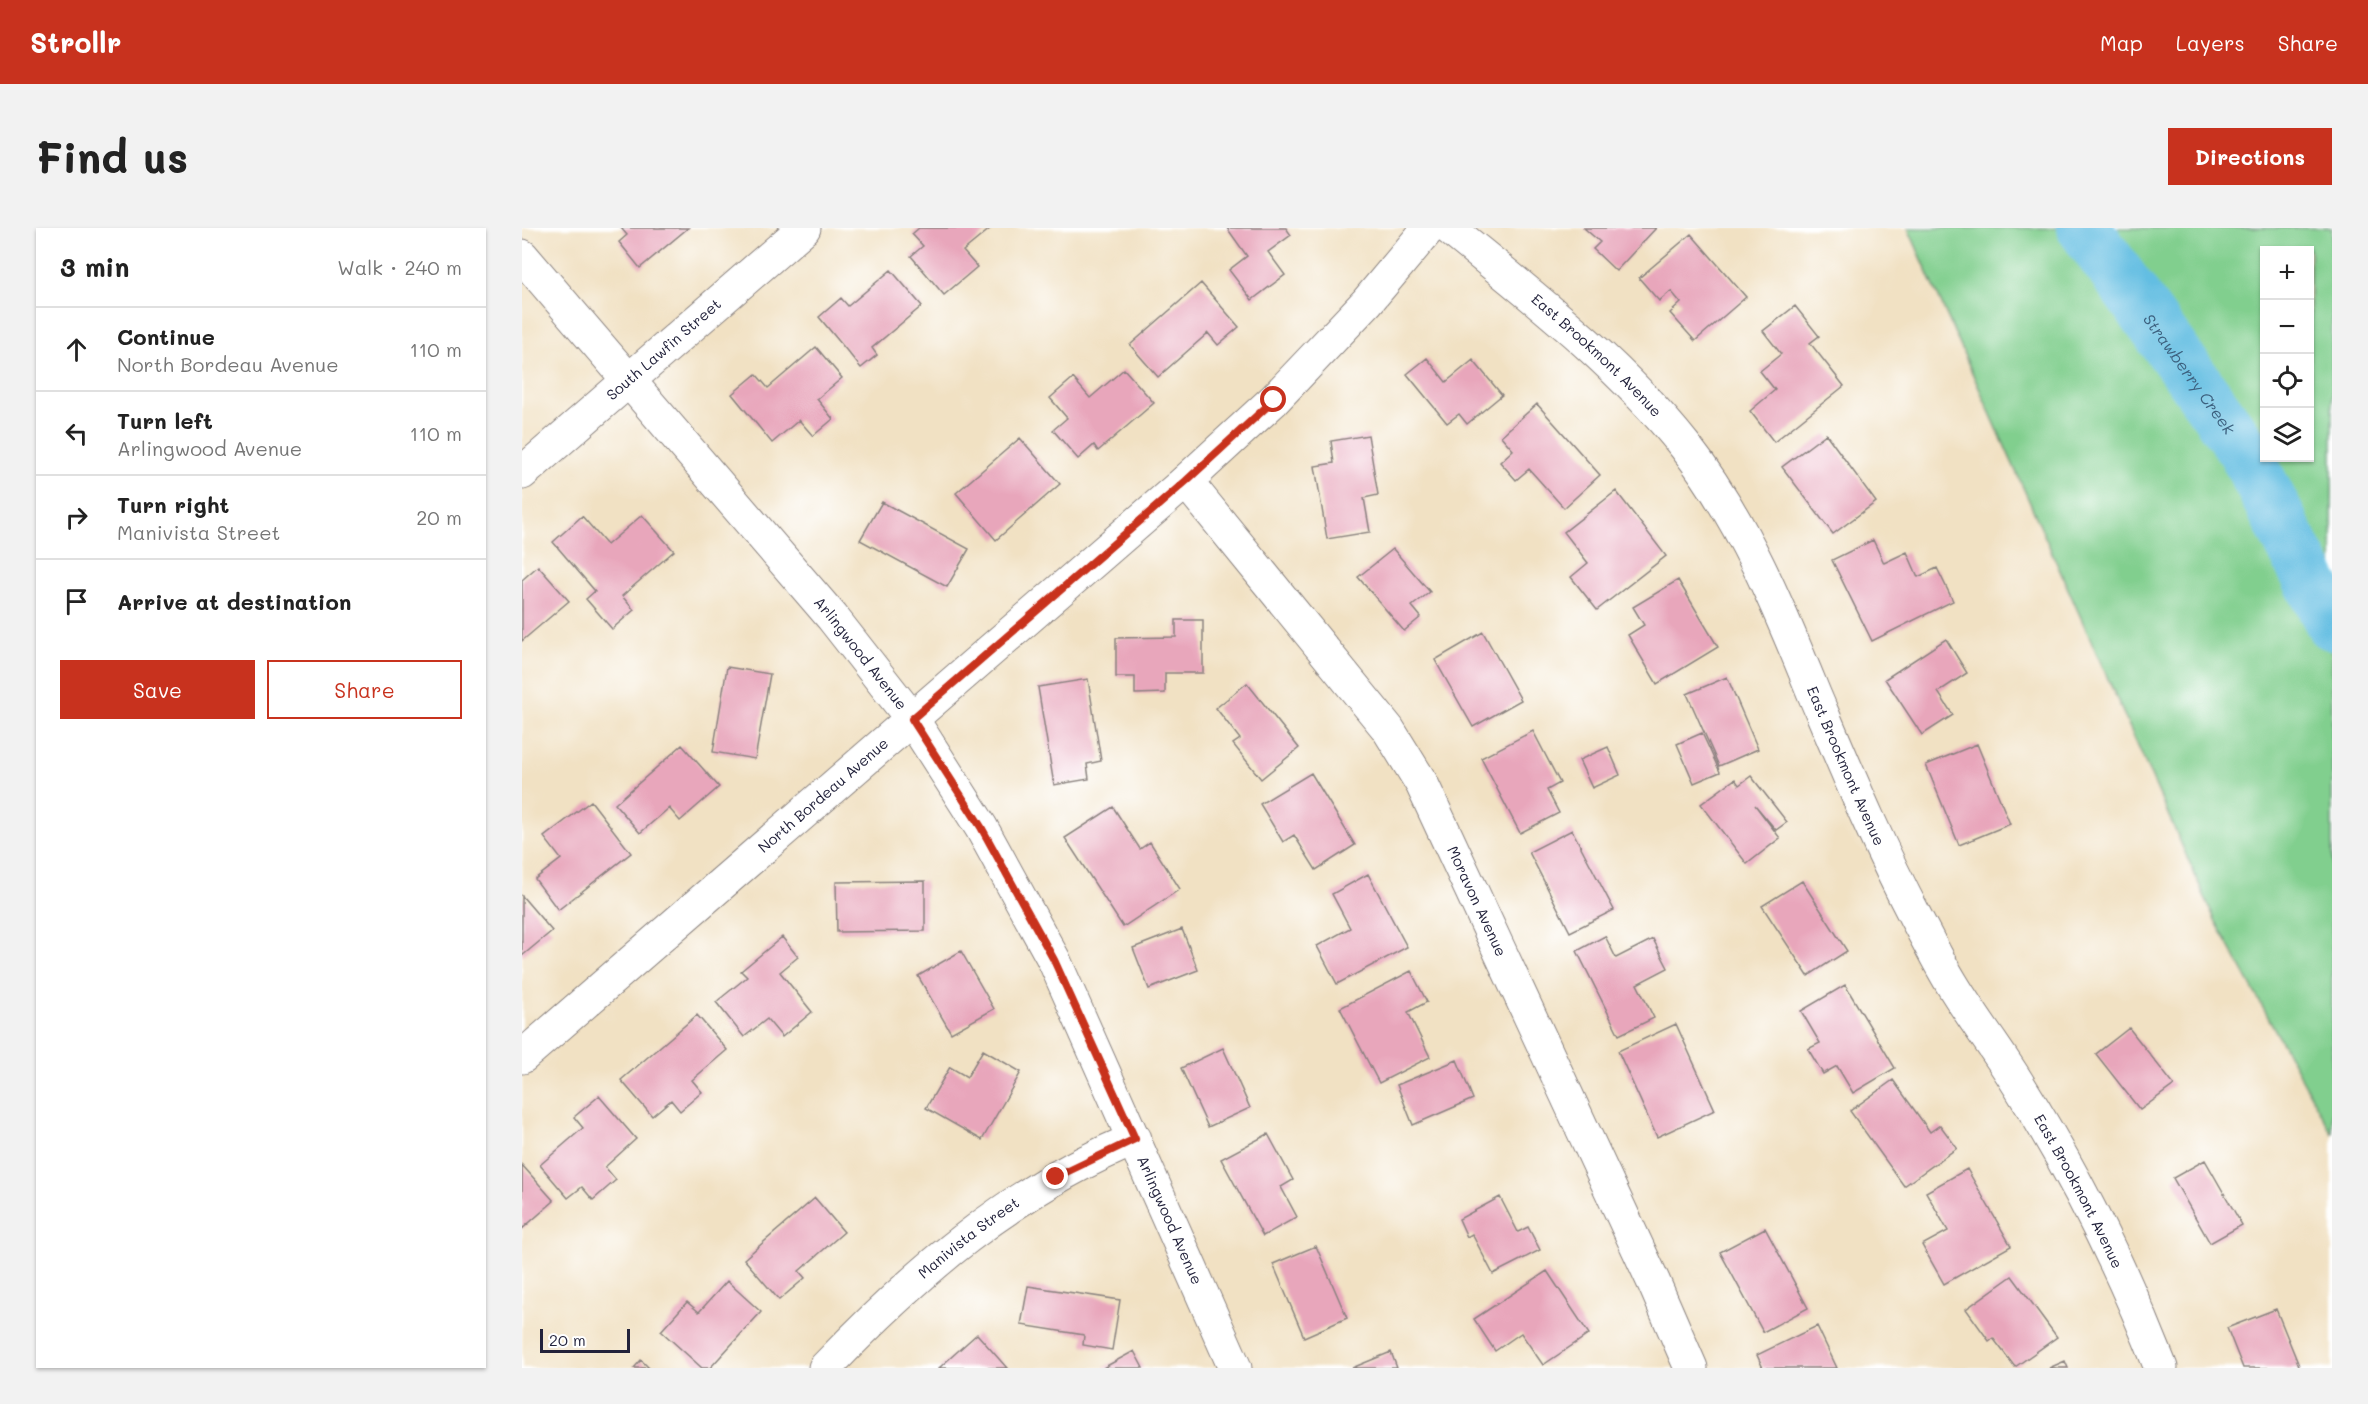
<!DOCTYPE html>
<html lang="en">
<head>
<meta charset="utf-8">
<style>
	body { margin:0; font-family:Mali,sans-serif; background:#f2f2f2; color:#222 }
	.controls { position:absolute; right:18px; top:18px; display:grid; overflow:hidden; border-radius:0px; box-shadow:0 2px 4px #0004 }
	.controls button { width:54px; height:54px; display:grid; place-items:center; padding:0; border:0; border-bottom:2px solid #e0e0e0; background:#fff; color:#222; font:30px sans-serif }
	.scale { position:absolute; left:18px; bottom:15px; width:90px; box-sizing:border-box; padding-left:6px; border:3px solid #22223b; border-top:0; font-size:16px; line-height:21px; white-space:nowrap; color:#22223b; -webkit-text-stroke:4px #fff; paint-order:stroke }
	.stop { position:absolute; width:18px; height:18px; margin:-14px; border:4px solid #c8321e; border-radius:50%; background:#fff }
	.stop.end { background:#c8321e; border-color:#fff; box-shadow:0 2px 6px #0008 }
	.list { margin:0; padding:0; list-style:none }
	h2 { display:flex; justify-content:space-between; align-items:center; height:78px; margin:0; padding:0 24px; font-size:26px }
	h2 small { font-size:20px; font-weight:400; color:#767676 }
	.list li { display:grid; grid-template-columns:39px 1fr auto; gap:18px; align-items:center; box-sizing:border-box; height:84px; padding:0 24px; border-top:2px solid #e0e0e0 }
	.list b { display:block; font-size:22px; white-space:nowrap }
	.list p { margin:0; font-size:20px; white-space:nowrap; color:#767676 }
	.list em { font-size:20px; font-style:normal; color:#767676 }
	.actions { display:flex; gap:12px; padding:18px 24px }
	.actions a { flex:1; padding:14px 0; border:2px solid #c8321e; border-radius:0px; text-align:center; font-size:21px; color:#c8321e }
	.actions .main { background:#c8321e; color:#fff }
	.icon { flex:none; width:33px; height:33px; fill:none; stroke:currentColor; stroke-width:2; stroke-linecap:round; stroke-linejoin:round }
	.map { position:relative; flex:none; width:1810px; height:1140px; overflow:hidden; border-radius:0px }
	header { display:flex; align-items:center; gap:36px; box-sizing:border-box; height:84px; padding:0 30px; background:#c8321e; color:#fff }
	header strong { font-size:28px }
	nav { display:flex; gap:33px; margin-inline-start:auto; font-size:21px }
	.intro { display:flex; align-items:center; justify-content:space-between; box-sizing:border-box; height:144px; padding:0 36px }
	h1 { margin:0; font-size:42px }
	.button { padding:15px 27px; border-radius:0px; background:#c8321e; color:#fff; font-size:21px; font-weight:700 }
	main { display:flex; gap:36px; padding:0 36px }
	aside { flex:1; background:#fff; border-radius:0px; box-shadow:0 2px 4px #0004 }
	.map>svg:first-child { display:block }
</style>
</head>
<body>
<header>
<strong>Strollr</strong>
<nav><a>Map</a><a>Layers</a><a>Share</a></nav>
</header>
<div class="intro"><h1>Find us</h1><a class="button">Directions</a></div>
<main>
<aside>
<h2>3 min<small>Walk · 240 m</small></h2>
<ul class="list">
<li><svg class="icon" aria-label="ahead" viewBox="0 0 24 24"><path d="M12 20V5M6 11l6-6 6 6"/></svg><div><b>Continue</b><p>North Bordeau Avenue</p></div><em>110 m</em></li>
<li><svg class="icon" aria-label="left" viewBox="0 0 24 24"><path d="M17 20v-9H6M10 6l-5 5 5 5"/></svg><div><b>Turn left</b><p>Arlingwood Avenue</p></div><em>110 m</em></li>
<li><svg class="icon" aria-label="right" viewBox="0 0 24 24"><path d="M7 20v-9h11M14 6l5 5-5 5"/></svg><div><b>Turn right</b><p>Manivista Street</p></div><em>20 m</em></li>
<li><svg class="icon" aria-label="arrive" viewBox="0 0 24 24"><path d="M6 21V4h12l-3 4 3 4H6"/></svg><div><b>Arrive at destination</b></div></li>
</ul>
<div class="actions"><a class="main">Save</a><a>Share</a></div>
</aside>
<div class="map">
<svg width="1810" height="1140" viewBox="0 0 1810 1140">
	<rect width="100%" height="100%" fill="#fff"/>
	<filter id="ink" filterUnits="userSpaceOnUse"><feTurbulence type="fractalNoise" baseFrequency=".0167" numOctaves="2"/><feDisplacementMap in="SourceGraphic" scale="12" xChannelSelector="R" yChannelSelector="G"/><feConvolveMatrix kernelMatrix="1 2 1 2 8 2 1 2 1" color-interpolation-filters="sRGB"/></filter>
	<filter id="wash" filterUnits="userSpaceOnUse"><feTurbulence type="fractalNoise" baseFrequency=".008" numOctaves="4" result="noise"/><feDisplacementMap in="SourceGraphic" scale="24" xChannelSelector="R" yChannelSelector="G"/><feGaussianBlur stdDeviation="1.35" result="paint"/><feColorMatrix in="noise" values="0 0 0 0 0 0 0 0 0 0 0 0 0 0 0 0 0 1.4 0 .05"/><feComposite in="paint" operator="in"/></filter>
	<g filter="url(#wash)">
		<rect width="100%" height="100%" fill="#f1e1c3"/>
		<!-- green -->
		<path fill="#81cf8e" stroke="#527864" stroke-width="1.5" fill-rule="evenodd" d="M1386 0H1810V906L1693 692ZM1742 22H1788V230H1742Z"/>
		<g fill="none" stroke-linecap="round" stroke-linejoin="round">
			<!-- river -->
			<path stroke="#64bee2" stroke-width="54" id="s1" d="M1562 0 1722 222 1810 395"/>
		</g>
		<g id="blocks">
			<!-- building -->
			<path fill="#e8a6bb" d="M99 0H166L118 40 97 14 105 7Z
				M397 0H469L441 23 455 39 422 67 389 28 401 18 390 6Z
				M705 0H764L769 7 746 24 763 47 730 72 707 42 725 28Z
				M1062 0H1134L1094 43 1071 21 1078 14Z
				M1169 6 1224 69 1173 113 1148 85 1159 75 1149 63 1137 73 1117 50Z
				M369 42 400 78 350 120 355 127 339 140 297 89 319 70 326 78Z
				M679 55 717 99 696 117 686 105 636 149 608 117Z
				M1273 78 1297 108 1288 115 1322 158 1252 214 1228 183 1253 162 1238 143 1259 126 1241 103Z
				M294 119 320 150 295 171 311 191 291 208 277 192 250 215 210 166 234 146 246 160Z
				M905 130 924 154 951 132 980 167 945 196 937 186 925 195 885 146Z
				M602 141 632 175 576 223 572 217 556 231 531 202 545 190 528 170 551 150 568 170Z
				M1015 176 1078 247 1042 280 1007 241 994 252 978 234 991 222 979 208Z
				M1304 206 1354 274 1311 306 1260 239Z
				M846 207 856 267 842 270 848 304 805 311 793 238 812 235 809 213Z
				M498 210 538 256 474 312 434 265Z
				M1094 263 1144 328 1075 382 1049 349 1066 335 1042 304Z
				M360 274 447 321 425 359 338 312Z
				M120 287 152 323 100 368 112 382 90 401 64 371 73 363 31 314 60 288 85 317Z
				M1351 312 1362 335 1385 324 1396 349 1415 340 1431 373 1350 413 1310 332Z
				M871 321 908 364 890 378 899 389 882 403 836 349Z
				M16 338 47 373 0 413V352Z
				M1156 352 1196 419 1135 456 1106 407 1122 397 1111 379Z
				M654 392H681V445H643V465L613 466V449H594V410L654 409Z
				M961 404 999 472 951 499 913 432Z
				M1424 411 1445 445 1416 464 1431 487 1400 507 1363 451Z
				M205 439 248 446 233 531 191 524Z
				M1205 449 1236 521 1197 538 1165 466Z
				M566 451 579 533 565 536 567 551 532 557 516 459Z
				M725 455 777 520 739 551 711 516 718 511 694 480Z
				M1011 503 1038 555 1025 562 1037 585 998 605 959 530Z
				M1180 505 1198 544 1172 555 1155 516Z
				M1455 516 1488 596 1437 617 1404 537Z
				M160 517 197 559 158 593 147 580 118 605 93 576Z
				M1086 519 1098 547 1070 560 1057 532Z
				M789 545 833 617 794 642 772 607 761 614 738 576Z
				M1229 548 1265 594 1254 602 1233 577 1258 610 1225 636 1179 576 1213 551 1217 557Z
				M69 573 109 625 36 682 13 651 39 631 22 609Z
				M591 579 618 621 628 614 658 661 601 699 543 610Z
				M1050 602 1092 682 1048 704 1007 624Z
				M846 646 885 719 815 756 795 718 828 700 810 666Z
				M403 653V703L315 704 314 654Z
				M1280 653 1325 723 1286 748 1240 678Z
				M0 668 30 703 0 728Z
				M660 701 676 742 627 761 611 720Z
				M1083 708 1094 730 1131 711 1146 740 1115 756 1132 790 1097 807 1055 723Z
				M260 709 276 729 258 744 290 784 260 809 245 791 222 809 194 774 225 749 219 743Z
				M439 723 472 781 429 805 396 748Z
				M889 743 905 774 886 784 908 829 857 855 818 780Z
				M1323 757 1373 840 1331 865 1315 838 1301 846 1286 821 1298 815 1279 783Z
				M175 787 205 822 170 852 180 864 158 883 149 872 130 888 99 852Z
				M1154 796 1193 882 1135 909 1096 823Z
				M1607 800 1652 857 1618 882 1574 826Z
				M701 820 728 880 686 899 659 840Z
				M461 822 499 844 460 912 404 880 428 839 445 849Z
				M935 832 951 871 891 897 875 857Z
				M1371 852 1408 904 1418 897 1435 920 1382 958 1328 883Z
				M77 868 114 911 83 939 94 952 71 972 60 959 46 970 18 937 61 900 52 889Z
				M746 906 771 952 759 959 775 989 741 1008 699 931Z
				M1683 932 1720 997 1688 1015 1651 950Z
				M0 937 32 973 0 1001Z
				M1445 941 1489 1018 1422 1056 1400 1017 1426 1003 1404 964Z
				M978 969 996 1004 1006 999 1018 1022 971 1046 950 1006 945 1009 937 991Z
				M293 970 322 1004 277 1043 283 1050 257 1072 222 1031Z
				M1243 1000 1286 1080 1241 1104 1198 1024Z
				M794 1018 825 1090 782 1109 751 1036Z
				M1025 1043 1067 1106 1021 1137 999 1105 973 1123 952 1091Z
				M1490 1048 1535 1109 1493 1139 1471 1110 1467 1113 1444 1081Z
				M205 1053 239 1084 188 1140H180L139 1103 165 1074 177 1084Z
				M506 1058 598 1072 590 1122 561 1117 562 1107 499 1097Z
				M1754 1081 1778 1140H1721L1705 1100Z
				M1295 1098 1315 1140H1241L1235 1127Z
				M455 1106 485 1140H417Z
				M612 1123 621 1140H581Z
				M869 1124 875 1140H830Z
				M119 1132 127 1140H112Z
				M1543 1133 1546 1140H1527Z"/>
		</g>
	</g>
	<g filter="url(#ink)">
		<use href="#blocks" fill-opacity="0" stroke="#8a827f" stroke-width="1.5"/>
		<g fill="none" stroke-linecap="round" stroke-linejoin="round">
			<!-- minor casing -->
			<g stroke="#8a827f" stroke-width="35">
				<g id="minor">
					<path id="s2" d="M927 0C1010 68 1096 134 1163 218 1221 292 1257 380 1292 466 1324 541 1356 618 1394 690 1406 712 1417 735 1430 756 1451 791 1477 824 1498 859 1554 948 1601 1043 1639 1140"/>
					<path id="s3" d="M0 28 310 389 390 491 459 599 532 732 713 1140"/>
					<path id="s4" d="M0 245 282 0"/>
					<path id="s5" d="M664 253 866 501 900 556 1132 1055 1169 1140"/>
					<path id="s6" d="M0 829 664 253 752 172 845 74 907 0"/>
					<path id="s7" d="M303 1140C394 1045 489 962 613 911"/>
				</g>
			</g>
			<!-- minor -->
			<use href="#minor" stroke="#fff" stroke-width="33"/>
		</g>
	</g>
	<g fill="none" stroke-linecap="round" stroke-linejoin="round" filter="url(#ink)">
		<!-- route -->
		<path stroke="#c8321e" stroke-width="8" d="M534 949 613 911 532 732 459 599 390 491 664 253 752 172"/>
	</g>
	<g text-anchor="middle" stroke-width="4.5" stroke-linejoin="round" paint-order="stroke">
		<!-- street labels -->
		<g font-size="15" fill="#22223b" stroke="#fff">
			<text dy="5" stroke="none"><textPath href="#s4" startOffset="188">South Lawfin Street</textPath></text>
			<text dy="5" stroke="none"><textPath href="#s2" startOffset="195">East Brookmont Avenue</textPath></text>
			<text dy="5" stroke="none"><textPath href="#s3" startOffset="522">Arlingwood Avenue</textPath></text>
			<text dy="5" stroke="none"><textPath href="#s2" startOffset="681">East Brookmont Avenue</textPath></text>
			<text dy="5" stroke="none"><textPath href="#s6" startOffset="399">North Bordeau Avenue</textPath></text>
			<text dy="5" stroke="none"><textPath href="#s5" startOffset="514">Moravon Avenue</textPath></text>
			<text dy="5" stroke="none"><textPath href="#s2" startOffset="1167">East Brookmont Avenue</textPath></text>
			<text dy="5" stroke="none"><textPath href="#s3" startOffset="1170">Arlingwood Avenue</textPath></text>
			<text dy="5" stroke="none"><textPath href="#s7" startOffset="194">Manivista Street</textPath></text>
		</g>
		<!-- water labels -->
		<g font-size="16" font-style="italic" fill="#3c607e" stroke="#fff">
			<text dy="6" stroke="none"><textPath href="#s1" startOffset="180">Strawberry Creek</textPath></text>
		</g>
	</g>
</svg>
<div class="controls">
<button>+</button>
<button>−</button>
<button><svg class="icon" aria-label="locate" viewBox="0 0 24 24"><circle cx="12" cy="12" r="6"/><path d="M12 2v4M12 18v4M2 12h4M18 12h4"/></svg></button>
<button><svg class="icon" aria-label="layers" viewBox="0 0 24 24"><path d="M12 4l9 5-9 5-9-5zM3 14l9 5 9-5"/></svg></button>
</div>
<div class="scale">20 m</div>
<div class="stop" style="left:752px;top:172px"></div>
<div class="stop end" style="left:534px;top:949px"></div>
</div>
</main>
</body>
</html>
